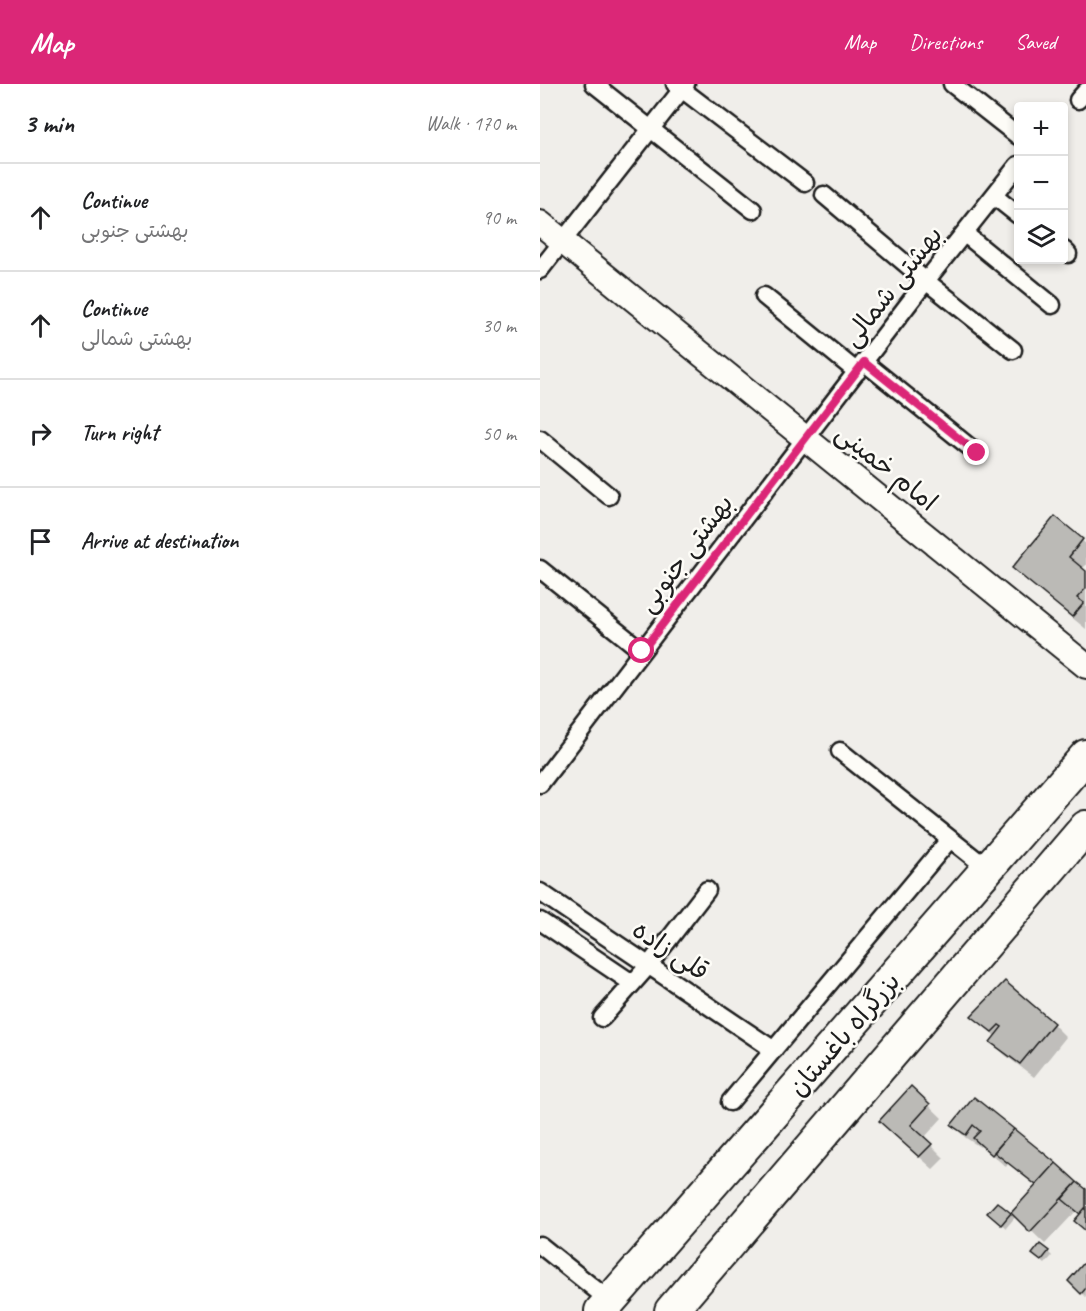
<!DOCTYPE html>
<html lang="en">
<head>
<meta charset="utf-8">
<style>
	body { margin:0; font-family:Caveat,"Playpen Sans Arabic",sans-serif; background:#f6f6f6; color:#202124 }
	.controls { position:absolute; right:18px; top:18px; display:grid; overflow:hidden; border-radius:6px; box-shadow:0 3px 9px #0003 }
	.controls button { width:54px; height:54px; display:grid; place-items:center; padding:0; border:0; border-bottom:2px solid #e0e0e0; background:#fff; color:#202124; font:30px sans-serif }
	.stop { position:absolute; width:18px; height:18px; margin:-14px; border:4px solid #db2777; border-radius:50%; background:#fff }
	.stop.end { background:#db2777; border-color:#fff; box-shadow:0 2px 6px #0008 }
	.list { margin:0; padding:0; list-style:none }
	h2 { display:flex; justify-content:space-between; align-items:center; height:78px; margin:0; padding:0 24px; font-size:26px }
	h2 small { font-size:20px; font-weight:400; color:#757577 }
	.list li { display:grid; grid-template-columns:39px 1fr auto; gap:18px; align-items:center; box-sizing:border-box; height:108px; padding:0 24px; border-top:2px solid #e0e0e0 }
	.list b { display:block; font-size:22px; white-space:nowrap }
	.list p { margin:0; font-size:20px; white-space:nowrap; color:#757577 }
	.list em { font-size:20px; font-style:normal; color:#757577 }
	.icon { flex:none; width:33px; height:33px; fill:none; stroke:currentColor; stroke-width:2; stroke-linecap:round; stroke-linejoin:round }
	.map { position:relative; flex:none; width:546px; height:1227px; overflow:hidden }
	header { display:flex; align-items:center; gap:36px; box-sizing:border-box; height:84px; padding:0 30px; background:#db2777; color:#fff }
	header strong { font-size:28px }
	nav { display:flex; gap:33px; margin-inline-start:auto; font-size:21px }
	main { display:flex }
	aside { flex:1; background:#fff }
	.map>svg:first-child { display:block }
</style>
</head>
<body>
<header>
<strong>Map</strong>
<nav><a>Map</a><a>Directions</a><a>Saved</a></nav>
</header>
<main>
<aside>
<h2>3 min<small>Walk · 170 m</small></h2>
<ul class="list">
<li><svg class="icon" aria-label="ahead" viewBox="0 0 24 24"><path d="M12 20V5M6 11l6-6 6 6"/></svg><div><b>Continue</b><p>بهشتی جنوبی</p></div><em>90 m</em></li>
<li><svg class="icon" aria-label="ahead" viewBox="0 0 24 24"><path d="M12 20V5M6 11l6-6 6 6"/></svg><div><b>Continue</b><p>بهشتی شمالی</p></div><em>30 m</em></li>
<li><svg class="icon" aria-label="right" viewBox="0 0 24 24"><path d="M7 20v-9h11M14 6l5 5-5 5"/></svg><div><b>Turn right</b></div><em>50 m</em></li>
<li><svg class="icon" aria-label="arrive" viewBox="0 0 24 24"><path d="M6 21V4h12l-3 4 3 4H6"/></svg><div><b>Arrive at destination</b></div></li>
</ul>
</aside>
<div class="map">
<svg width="546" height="1227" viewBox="0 0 546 1227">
	<rect width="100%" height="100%" fill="#f0eeea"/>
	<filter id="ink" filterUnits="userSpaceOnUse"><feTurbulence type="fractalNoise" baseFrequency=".0167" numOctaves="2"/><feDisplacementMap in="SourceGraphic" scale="12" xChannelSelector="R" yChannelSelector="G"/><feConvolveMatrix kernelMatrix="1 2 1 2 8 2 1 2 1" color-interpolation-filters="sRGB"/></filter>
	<g filter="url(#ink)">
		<!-- shadow -->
		<path fill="#0003" d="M515 434 546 460V481L542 485 546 489V545L487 497 474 484Z
			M433 932 513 940 526 953 494 993 465 971 452 958 456 953Z
			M372 1005 402 1034 384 1054 404 1074 393 1085 354 1050Z
			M434 1015 546 1107V1147L536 1137 541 1131 536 1127 505 1160 476 1132 466 1144 453 1133 457 1120 471 1131 497 1102 468 1080 466 1083 441 1061 440 1063 426 1054 412 1041Z
			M508 1168 512 1172 505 1180 498 1174Z
			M546 1184V1213L530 1197Z"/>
		<!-- building -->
		<path fill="#bbbab6" stroke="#1c1c1c" stroke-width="1.5" d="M515 432 543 455 529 473 546 487V504L537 514 544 519 532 533 472 484Z
			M465 897 514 939 480 980 450 958 462 943 459 941 452 948 431 932Z
			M371 1002 390 1020 371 1041 392 1060 379 1073 339 1037Z
			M434 1013 474 1045 452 1071 433 1054 440 1047 433 1041 426 1051 411 1041Z
			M474 1045 516 1079 496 1101 454 1068Z
			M516 1079 537 1098 490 1148 471 1129Z
			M537 1098 546 1105V1123L540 1130 522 1115Z
			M457 1118 471 1129 461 1141 447 1129Z
			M546 1123V1147L534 1137Z
			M500 1160 509 1167 501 1177 492 1170Z
			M543 1180 546 1182V1204L541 1210 528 1197Z"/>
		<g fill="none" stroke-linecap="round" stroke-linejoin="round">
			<!-- street casing -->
			<g stroke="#1c1c1c" stroke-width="21">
				<path id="street" d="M54 0 213 126
					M135 0 265 99
					M412 0 478 52
					M538 16 546 7
					M284 111 386 197 473 266
					M454 112 478 131
					M425 150 512 221
					M524 166 528 170
					M0 186 146 0
					M224 212 317 288
					M324 278 437 369
					M0 355 69 412
					M0 485 102 567
					M300 667 448 785
					M0 700 386 197 478 81
					M0 808 234 966
					M0 837 92 899
					M62 934 109 881 167 806
					M190 1018 410 755
					M0 1161 70 1217"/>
			</g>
			<!-- secondary casing -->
			<g stroke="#1c1c1c" stroke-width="28">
				<path id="secondary" d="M0 139 546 582"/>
			</g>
			<!-- highway casing -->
			<g stroke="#1c1c1c" stroke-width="36">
				<path id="highway" d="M61 1227 546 672
					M131 1227 546 743"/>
			</g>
			<!-- street -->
			<use href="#street" stroke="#fdfcf7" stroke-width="16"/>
			<!-- secondary -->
			<use href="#secondary" stroke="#fdfcf7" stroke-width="24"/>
			<!-- highway -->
			<use href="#highway" stroke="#fdfcf7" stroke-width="32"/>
		</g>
	</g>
	<g fill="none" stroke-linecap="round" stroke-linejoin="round" filter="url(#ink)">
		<!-- route -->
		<path stroke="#db2777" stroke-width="8" d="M102 567 324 278 437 369"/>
	</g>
	<g text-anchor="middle" stroke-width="5" stroke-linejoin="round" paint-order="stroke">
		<!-- street labels -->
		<g font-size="26" fill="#1c1c1c" stroke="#fdfcf7">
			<text transform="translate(352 202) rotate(-52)" y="9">بهشتی شمالی</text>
			<text transform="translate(347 383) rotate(39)" y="9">امام خمینی</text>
			<text transform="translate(145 469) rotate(-53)" y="9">بهشتی جنوبی</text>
			<text transform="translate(131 866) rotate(34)" y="9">قلی زاده</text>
			<text transform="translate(304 950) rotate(-49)" y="9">بزرگراه باغستان</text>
		</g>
	</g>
</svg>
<div class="controls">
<button>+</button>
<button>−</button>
<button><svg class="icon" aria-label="layers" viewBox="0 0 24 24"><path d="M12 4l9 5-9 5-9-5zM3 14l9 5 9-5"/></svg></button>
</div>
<div class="stop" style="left:102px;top:567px"></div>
<div class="stop end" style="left:437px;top:369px"></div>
</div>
</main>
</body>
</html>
